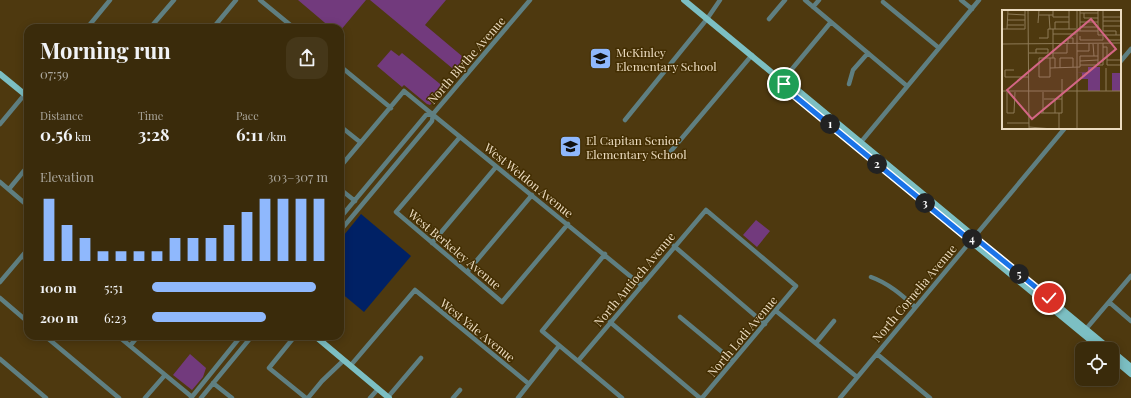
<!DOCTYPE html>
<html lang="en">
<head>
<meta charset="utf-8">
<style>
	:root { --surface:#3a2b0b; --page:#453719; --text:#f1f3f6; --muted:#aba79d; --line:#54472c; --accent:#8fb8fd }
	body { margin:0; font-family:"Playfair Display",serif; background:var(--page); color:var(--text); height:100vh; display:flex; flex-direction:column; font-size:15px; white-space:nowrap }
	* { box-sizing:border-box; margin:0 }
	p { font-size:13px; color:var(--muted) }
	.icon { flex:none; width:22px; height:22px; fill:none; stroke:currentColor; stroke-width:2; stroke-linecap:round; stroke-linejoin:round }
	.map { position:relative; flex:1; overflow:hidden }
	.sheet { position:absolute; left:24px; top:24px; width:320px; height:316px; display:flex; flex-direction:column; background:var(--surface); border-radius:12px; box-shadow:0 2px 10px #0003,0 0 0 1px var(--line) }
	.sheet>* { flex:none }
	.buttons { position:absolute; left:1075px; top:342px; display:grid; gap:8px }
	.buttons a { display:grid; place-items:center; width:44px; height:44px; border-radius:8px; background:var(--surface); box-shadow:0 2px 10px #0003,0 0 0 1px var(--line); font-size:20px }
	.pin { position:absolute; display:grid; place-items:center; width:34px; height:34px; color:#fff; margin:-17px; border:2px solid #fff; border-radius:50%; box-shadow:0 1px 4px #0007 }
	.km { position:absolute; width:20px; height:20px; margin:-10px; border-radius:50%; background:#222; color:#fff; font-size:11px; line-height:20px; text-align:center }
	.round { display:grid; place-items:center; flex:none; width:42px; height:42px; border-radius:12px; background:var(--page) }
	.overview { display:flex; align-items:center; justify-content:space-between; height:68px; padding:0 16px }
	h1 { font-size:22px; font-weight:700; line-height:30px }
	.figures { display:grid; grid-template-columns:repeat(3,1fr); gap:6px; height:68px; padding:4px 16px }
	.figures div { display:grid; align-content:center }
	.figures b { font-size:17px; font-weight:700 }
	.figures small { font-size:11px; font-weight:400 }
	.figures p { font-size:11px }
	.chart { height:112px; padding:8px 16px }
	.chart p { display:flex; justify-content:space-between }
	.chart svg { width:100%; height:72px; margin-top:4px; stroke:var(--accent); stroke-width:6 }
	ul { padding:0 16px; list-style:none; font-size:13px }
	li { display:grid; grid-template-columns:64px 48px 1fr; align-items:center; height:30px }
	li i { height:10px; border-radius:5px; background:var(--accent) }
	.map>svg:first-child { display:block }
	.green { fill:#723a7d }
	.water { fill:#002165 }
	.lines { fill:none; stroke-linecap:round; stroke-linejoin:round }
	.minor { stroke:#5f7f81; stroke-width:4.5 }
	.major { stroke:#7cbfc3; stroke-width:6 }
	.route-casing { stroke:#fff; stroke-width:8 }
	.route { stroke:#1a73e8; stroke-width:5 }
	.labels { text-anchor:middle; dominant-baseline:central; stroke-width:3; stroke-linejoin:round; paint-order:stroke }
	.poi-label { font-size:12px; fill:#ecdcc1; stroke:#432e02; text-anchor:start }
	.street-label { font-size:12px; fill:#ecdcc1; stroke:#432e02 }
	.inset-road { fill:none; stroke:#8d7a56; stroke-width:1 }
	.view { fill:#d36684; fill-opacity:0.15; stroke:#d36684; stroke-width:2 }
	.inset-edge { fill:none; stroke:#ecdcc1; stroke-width:2 }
</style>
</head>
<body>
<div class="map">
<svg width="1131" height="398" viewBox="0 0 1131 398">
	<rect width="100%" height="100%" fill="#4e390f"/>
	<path class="green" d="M298,0H366L340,31V28H331Z
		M370,0H446L425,25L469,62L458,73Z
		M391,50L399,56L402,53L445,88L430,105L427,104L404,85L402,87L377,66Z
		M756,220L770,231L757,247L743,235Z
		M190,354L206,368L203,377L192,390L173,375Z"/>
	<path class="water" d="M361,214L411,256L364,312L340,292V240Z"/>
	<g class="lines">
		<path class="minor" d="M260,0L294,28
			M805,0L907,86
			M961,0L972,9
			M883,2L939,48
			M813,7L819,0
			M769,19L785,0
			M87,28L110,0
			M150,28L174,0
			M213,28L236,0
			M1120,62L1131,49
			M340,66L391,108
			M782,81L831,22
			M849,84L853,70L868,53
			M625,120L707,19L720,0
			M0,124L25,94
			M340,126L360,142
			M460,137L396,212L502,302L568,224
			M861,142L979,0
			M671,151L752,55
			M340,167L404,91L641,285
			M0,182L28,206
			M9,189L28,166
			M340,189L355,201
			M340,218L426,115L433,114
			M340,231L432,121L433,114L530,0
			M432,243L496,167
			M674,246L765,324
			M605,254L542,331L622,398
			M22,256L28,261
			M467,272L532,195
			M871,277C888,283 902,295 915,307
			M0,282L28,249
			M0,298L28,322
			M1109,302L1131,321
			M776,311L857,377
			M680,317L733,361
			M610,322L700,398
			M1086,329L1131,276
			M45,336L119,398
			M118,336L192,397
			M295,336L269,368L306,398
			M816,343L834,321
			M130,346L138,336
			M877,354L930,398
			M0,359L46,398
			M578,361L706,210L796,286L702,398
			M351,365L415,290L529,384
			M213,383L232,398
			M388,397L421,358
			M145,398L165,375
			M191,398L241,336
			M201,398L252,336
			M308,398L322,381L344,360
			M370,398L378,389
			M453,398L460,390
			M518,398L559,346
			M840,398L1065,128"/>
		<path class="major" d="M684,0L782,81L785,88L1101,349
			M0,74L28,97
			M782,81L788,82L1110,349
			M315,336L389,398
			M1112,351L1131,367
			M1112,358L1131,374"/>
	</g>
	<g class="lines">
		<defs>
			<path id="route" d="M784,84L785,88L971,241L974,237L1049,298"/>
		</defs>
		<use href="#route" class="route-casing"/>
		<use href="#route" class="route"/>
	</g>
	<defs>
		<symbol id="school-square" viewBox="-11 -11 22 22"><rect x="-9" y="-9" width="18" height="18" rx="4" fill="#8fb8fd" stroke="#432e02"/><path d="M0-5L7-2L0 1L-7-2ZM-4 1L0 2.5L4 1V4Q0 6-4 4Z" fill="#111"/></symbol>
	</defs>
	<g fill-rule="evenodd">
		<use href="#school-square" x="588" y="46" width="25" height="25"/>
		<use href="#school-square" x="558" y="134" width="25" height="25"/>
	</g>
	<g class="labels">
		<g class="poi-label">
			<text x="616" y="52">McKinley<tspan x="616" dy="14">Elementary School</tspan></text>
			<text x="586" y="140">El Capitan Senior<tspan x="586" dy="14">Elementary School</tspan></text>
		</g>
		<g class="street-label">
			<text transform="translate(466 60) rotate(-49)">North Blythe Avenue</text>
			<text transform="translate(529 180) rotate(39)">West Weldon Avenue</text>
			<text transform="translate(455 249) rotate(40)">West Berkeley Avenue</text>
			<text transform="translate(634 279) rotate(-50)">North Antioch Avenue</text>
			<text transform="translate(914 293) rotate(-50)">North Cornelia Avenue</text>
			<text transform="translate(478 330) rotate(39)">West Yale Avenue</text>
			<text transform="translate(742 336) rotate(-50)">North Lodi Avenue</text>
		</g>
	</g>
	<g transform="translate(1002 10)">
		<rect width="119" height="119" fill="#4e390f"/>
		<path d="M86,57H98V81H86V69H80V63H75L86,62ZM110,63H119V81H110Z" fill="#723a7d"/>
		<path class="inset-road" d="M26,0L27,119M51,0V7H67M67,0V19M78,0V21M96,0V25H119M101,0V21H114V25M78,3H96M82,3V8H96M6,4L23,5M37,5H51M47,5L48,19M101,7H119V16H101M6,10H23M101,11H119M78,12H96M36,13L37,0M5,15H22M78,17H96M1,19H23V0M5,19L6,0M46,19H74M51,19V48M53,19V12H67M75,21H96M51,24H74M78,26V30H101V25M37,28H46V19M106,30H119V24M0,34L119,33M66,34V28H71V33M91,34L92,46M101,37H105V55H119M75,41H87V33M27,43H46V39H34V43M50,43H65V34M78,46H96M48,48V67H37V48H53V58M105,50H119M78,51L96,50M78,55H101V33M96,55V34M48,58L78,57V46M58,58V48H71V57M104,58V81M12,60H3V67H27M0,81H119M5,82V103H12L13,82M41,82V103M42,89H60M53,89V103M39,103H60V69M57,103V119M5,113H27M27,117L51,119M75,119V0"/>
		<path class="view" d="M89,9L114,39L30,109L5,80Z"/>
		<rect width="119" height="119" class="inset-edge"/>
	</g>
</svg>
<div class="buttons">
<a><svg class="icon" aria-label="locate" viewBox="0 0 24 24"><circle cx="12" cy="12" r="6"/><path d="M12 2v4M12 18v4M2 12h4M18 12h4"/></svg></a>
</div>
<div class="pin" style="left:784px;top:84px;background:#1e9e55"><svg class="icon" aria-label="arrive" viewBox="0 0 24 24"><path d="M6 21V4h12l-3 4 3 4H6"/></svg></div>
<div class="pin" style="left:1049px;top:298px;background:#d93025"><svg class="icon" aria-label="check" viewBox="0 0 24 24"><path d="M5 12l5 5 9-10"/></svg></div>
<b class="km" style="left:830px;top:124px">1</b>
<b class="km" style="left:877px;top:164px">2</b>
<b class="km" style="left:925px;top:203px">3</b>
<b class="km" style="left:972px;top:239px">4</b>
<b class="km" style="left:1019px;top:274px">5</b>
<section class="sheet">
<div class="overview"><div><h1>Morning run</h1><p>07:59</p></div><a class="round"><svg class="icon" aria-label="share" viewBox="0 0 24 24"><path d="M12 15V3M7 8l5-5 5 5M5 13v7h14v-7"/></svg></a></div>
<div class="figures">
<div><p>Distance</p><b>0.56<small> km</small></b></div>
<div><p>Time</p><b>3:28</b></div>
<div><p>Pace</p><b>6:11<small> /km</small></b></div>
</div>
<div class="chart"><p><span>Elevation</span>303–307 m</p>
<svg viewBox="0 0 160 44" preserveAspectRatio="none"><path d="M5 44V6M15 44V22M25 44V30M35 44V38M45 44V38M55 44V38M65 44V38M75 44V30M85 44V30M95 44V30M105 44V22M115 44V14M125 44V6M135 44V6M145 44V6M155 44V6"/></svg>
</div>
<ul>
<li><b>100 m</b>5:51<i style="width:93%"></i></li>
<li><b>200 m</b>6:23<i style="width:65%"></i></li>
</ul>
</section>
</div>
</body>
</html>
